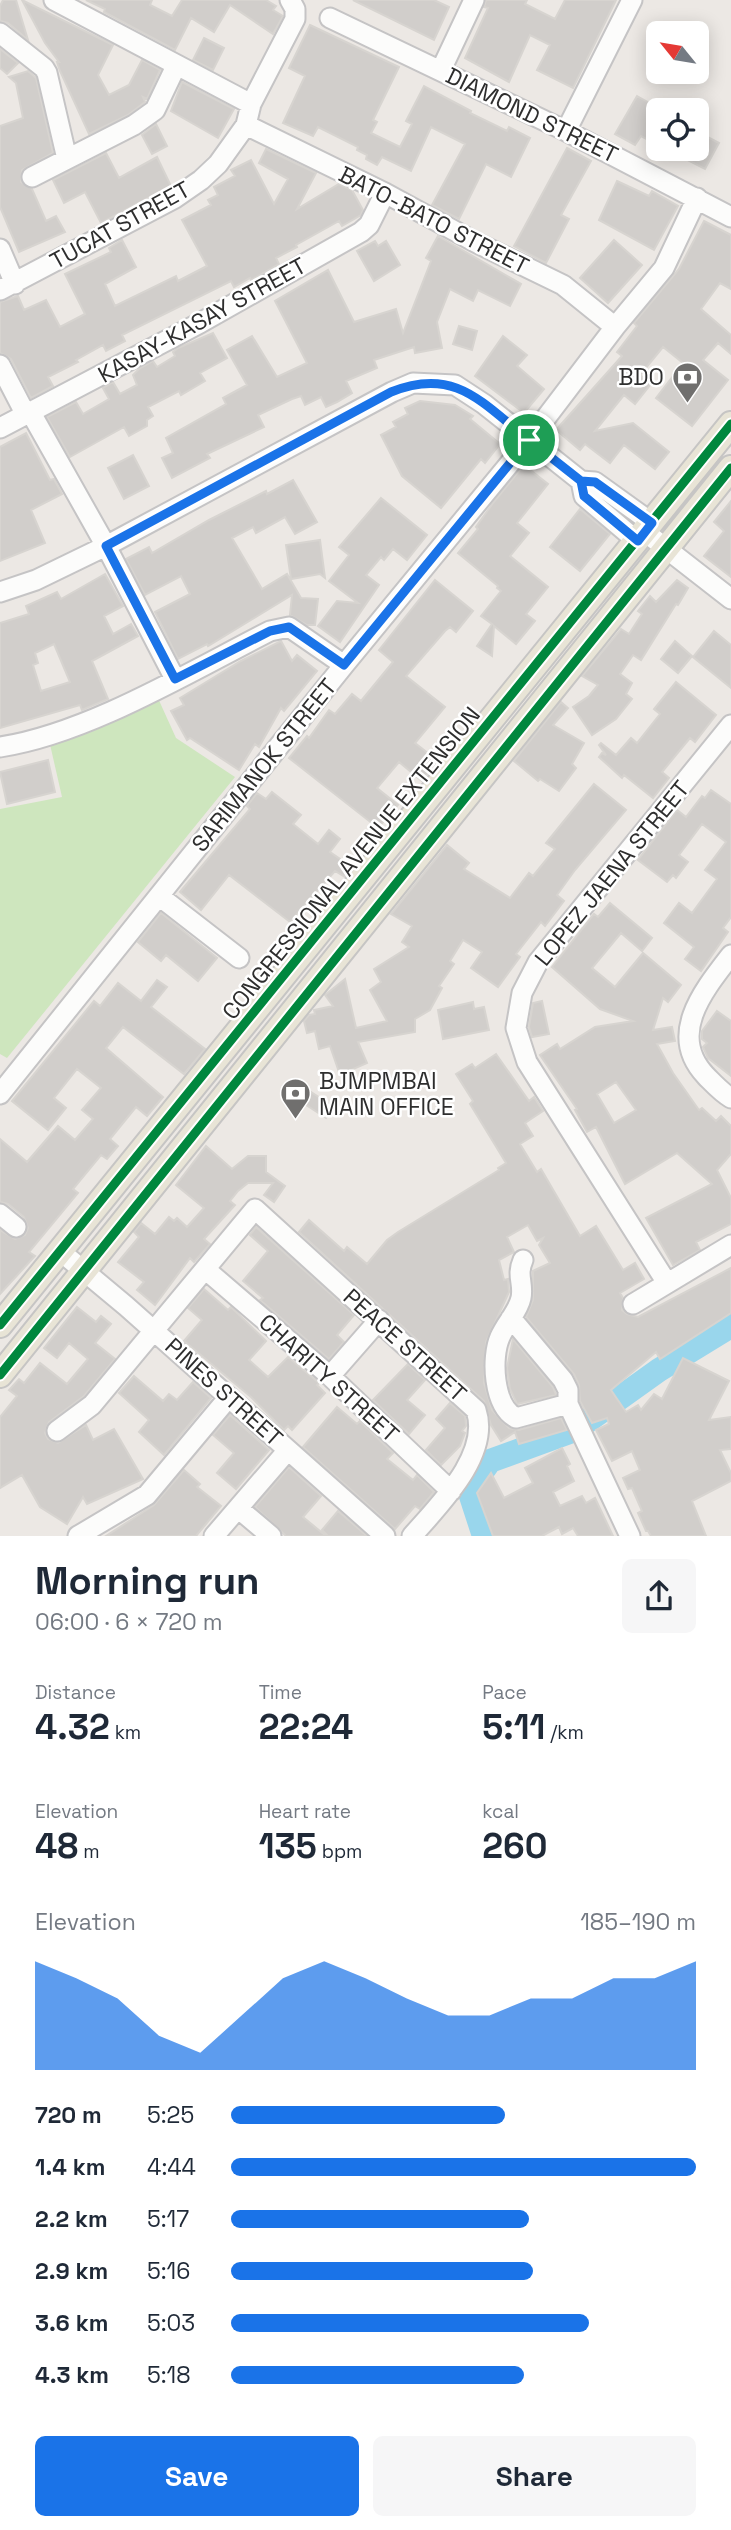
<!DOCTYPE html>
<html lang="en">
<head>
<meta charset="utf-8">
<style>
	:root { --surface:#fff; --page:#f6f6f7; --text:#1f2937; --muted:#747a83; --accent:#1a73e8 }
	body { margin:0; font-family:"Space Grotesk",sans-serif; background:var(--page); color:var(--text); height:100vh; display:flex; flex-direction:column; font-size:26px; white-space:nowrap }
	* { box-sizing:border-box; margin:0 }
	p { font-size:23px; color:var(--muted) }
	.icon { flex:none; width:38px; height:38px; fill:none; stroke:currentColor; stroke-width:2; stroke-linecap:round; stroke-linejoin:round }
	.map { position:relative; height:1536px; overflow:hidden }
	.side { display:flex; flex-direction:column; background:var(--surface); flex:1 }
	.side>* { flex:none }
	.needle { width:46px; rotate:300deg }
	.fabs { position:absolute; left:646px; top:21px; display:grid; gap:14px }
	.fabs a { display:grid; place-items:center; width:63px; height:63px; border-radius:10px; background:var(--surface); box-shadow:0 4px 18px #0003; font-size:35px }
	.pin { position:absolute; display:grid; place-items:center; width:60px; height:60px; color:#fff; margin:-30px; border:4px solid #fff; border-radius:50%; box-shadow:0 2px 7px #0007 }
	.round { display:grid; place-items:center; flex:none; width:74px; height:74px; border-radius:10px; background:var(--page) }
	.summary { display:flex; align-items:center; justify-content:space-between; height:119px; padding:0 35px }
	h1 { font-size:38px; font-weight:600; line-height:52px }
	.metrics { display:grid; grid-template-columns:repeat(3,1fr); gap:10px; height:119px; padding:7px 35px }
	.metrics div { display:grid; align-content:center }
	.metrics b { font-size:35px; font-weight:600 }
	.metrics small { font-size:19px; font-weight:400 }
	.metrics p { font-size:19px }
	.chart { height:196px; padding:14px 35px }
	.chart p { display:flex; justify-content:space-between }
	.chart svg { width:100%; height:126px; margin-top:7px; fill:var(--accent); opacity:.7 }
	.button { display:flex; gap:14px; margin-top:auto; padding:14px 35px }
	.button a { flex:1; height:80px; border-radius:10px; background:var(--accent); color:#fff; font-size:28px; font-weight:600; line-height:80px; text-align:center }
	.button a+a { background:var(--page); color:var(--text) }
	ul { padding:0 35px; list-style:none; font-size:23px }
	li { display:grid; grid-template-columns:112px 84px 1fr; align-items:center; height:52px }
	li i { height:18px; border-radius:9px; background:var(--accent) }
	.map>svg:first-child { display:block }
	.green { fill:#cee6be }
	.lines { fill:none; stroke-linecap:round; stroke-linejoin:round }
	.river { stroke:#99d6ec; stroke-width:24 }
	.building { fill:#d1cecb; stroke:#d7d4d0; stroke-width:2; fill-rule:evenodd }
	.minor-casing { stroke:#c5c4c5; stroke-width:23 }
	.major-casing { stroke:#c6c5c4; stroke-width:28 }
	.minor { stroke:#fcfcfb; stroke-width:19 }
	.major { stroke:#e8e4d6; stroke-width:24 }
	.cycleway-casing { stroke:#fff; stroke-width:13 }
	.cycleway { stroke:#00873e; stroke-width:9 }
	.route-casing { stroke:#fff; stroke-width:14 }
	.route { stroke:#1a73e8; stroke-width:9 }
	.labels { text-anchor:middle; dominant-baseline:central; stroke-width:5; stroke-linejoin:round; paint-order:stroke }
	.street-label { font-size:23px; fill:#2e2e2e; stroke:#fff }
	.poi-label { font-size:23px; fill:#2e2e2e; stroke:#fff; text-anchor:end }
</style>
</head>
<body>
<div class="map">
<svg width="731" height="1536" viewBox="0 0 731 1536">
	<rect width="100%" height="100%" fill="#ece8e4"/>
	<path class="green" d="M157,696L176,738L235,777L7,1058L0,1054V809L62,797L49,740Z"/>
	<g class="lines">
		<path class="river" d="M484,1536L471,1496L477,1479L490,1461L575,1430L659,1370L731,1326"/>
	</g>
	<path class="building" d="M3,0H16L28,40L8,23L0,21V6Z
		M22,0L113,45L98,75L109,95L129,85L142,60L160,70L147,99L143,97L145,102L128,115L89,134L60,71L57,62H59L45,43Z
		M86,0H152L150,5L172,16L182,0H266L276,6L273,10L283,16L273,34L230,5L214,32L191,18L175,50L104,12L105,9Z
		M353,0H434L449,7L434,40Z
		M486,0H527L525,4L555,19L565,0H616L573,88L537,70L550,45L530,35L509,82L465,58L488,8L484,7Z
		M310,25L399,67L373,120L377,122L371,133L400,147L412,124L406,121L424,86L471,111L470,113L507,131L509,127L530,138L511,177L486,164L459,219L432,205L465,144L431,127L411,171L382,157L377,165L366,159L367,155L357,150L358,147L318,127L313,136L283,123L305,76L289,68Z
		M204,38L224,48L213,70L193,60Z
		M0,49L18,63L7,74L0,68Z
		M28,71L36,78L53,153L22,170L21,182L32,189L46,221L56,216L65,232L19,252L0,207V126L23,118L16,83L9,77Z
		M182,82L234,109L218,138L171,111Z
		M637,96L662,110H657L658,145L641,136L635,145L615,134Z
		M156,124L167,146L152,154L142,135Z
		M700,133L719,143L705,169L666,149H696Z
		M567,148L591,161L561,215L569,219L546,263L514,246Z
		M266,149L316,173L297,209L339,184L352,190L363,210L361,215L342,226L339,221L296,245L297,247L276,258L279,264L251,280L250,278L234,287L231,281L122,335L125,341L106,351L103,345L76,360L78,362L48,377L53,386L31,398L11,359L0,353V302L18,296L24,310L46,300L60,327L85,314L65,274L111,252L109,248L122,240L136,267L105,284L115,306L176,276L178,281L207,266L182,220L211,205L208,200L218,195L214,187L235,176L231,170L251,160L274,204L288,179L259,163Z
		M106,153L119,178L157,157L171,186L101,223L85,192L64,203L53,180Z
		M617,181L649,196L652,191L678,206L654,250L599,220Z
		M704,221L731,235V289L720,283L701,309L731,335V354L718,343L703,360L728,380L692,426L656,398L683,363L663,347L640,375L651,384L635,404L624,395L595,431L633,423L669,452L655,469L624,445L610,463L585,444L580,450L556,430L622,356L617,352L637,326L634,323L679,269Z
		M438,236L521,284L510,306L478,290L473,301L450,289L437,322L442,348L415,353L414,347L374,360L377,368L346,381L352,393L337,402L326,407L321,397L305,405L301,396L292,399L258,415L264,427L207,454L210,458L172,478L162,458L173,453L166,438L226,404L223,398L247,385L227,350L252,336L277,377L307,363L275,301L328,270L354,322L396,309L403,333L431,261L426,258Z
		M614,240L642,265L608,303L580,278Z
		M375,241L378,246L386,241L400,265L374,281L357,251Z
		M459,326L477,331L472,350L453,344Z
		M213,333L227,358L200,373L205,381L181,395L179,391L148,407L153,416L147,420V426L129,436L124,427L70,457L47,417L76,402L83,414L109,399L103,388L113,382L120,394L137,385L133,375L139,369L153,361L157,367L175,356L173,352L178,348Z
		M503,336L527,355L517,366L544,389L524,413L475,376Z
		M420,401L455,405L473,416L470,419L500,444L485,463L481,459L441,508L402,476L381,435L396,427L393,422L408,414L405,408Z
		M26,433L50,480L54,479L62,494L31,510L45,543L0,561V447Z
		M133,455L149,486L124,499L108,468Z
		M524,465L548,484L517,523L529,533L510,556L548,587L526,614L535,621L516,644L494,626L492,656L477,646L492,624L481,616L501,591L497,588L498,586L458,553L478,529L476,527L493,503Z
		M293,480L317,522L295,534L285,517L256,533L253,527L232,538L262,589L287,574L301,598L318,599L315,625H307L290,615L292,595L208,646L207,644L178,659L155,612L190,594L181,576L145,595L126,559L149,547L152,553L209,520L266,491L267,494Z
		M381,498L427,535L407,560L393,549L384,560L381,557L366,575L379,585L340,642L318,626L337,601L358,603L329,581L349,555L339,547Z
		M731,501V577L704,556L724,531L714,522Z
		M580,509L610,534L580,571L550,547Z
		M320,540L325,578L320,574L291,579L286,545Z
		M105,574L123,606L104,616L113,634L131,624L138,636L92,661L108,699L82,710L80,705L0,728V623L29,614L26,606L57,592L61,599ZM54,644L70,682L41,691L33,665L38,663L35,653Z
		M435,580L473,611L456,632L450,627L445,631L406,676L445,707L415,743L438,761L422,781L399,762L377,788L398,805L378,828L289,758L307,736L309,738L329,710L335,714L352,694L361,701L393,662L379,650Z
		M677,580L688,588L678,605L676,604L641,660L633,655L620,674L632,683L626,694L632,699L616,719L592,735L573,707L589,696L598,685L582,676L621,629L629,634L642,614L638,611L650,596L656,602Z
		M714,631L731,645V688L693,657Z
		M281,641L292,661L297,655L317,671L284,711L281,708L259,747L255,744L239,770L190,738L187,740L171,711L184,705L180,698L241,661Z
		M675,641L692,656L678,673L661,659Z
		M676,682L716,715L695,742L690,738L662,772L669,778L653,798L624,775L622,778L599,757L602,753L606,755L599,745L601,743L616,755L631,738L637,743L660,714L654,709Z
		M561,702L568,708L553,725L584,743L572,764L576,768L559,791L540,779L538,781L514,761Z
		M48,760L55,792L7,804L0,772Z
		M594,784L626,810L575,870L557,895L564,901L545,926L541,922L516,954L520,957L498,987L471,968L482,952L463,940L450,961L454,964L439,986L442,988L430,1010L415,1019V1032L358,1042L367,1063L340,1075L330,1046L319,1049L315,1031L307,1033L304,1021L309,1015L315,1014L314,1010L333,1006L325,995L345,979L356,1028L387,1021L370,990L381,982L374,969L409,947L402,942L412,926L391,914L447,845L469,863L464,869L510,898L529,873L533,876L555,849L546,843Z
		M711,790L731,804V917L723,928L728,932L701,971L685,959L694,947L664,923L679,903L692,913L717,879L705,870L726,842L702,824L679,855L688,862L676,878L673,875L667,882L638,860L677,810L686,817L702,796L705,798Z
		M272,792L301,815L293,824L318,844L329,830L340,839L330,852L352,867L345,877L335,871L290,922L229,875L201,910L180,892L250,809L247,806L257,793L266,799Z
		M610,903L652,938L642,951L621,933L592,968L615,987L643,953L681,985L668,1002L663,998L653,1030L672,1027L675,1041L657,1044L673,1073L699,1110L702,1108L716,1121L721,1116L731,1126V1154L717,1170L731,1198V1224L696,1242L700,1250L673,1265L646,1218L712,1184L677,1153L625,1184L596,1127L587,1132L575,1110L577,1109L540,1055L557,1044L560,1049L595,1027L633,1021L600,1009L552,967L594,914L598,917ZM616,1082L636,1110L614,1123L597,1094Z
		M161,913L217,958L198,981L166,955L161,961L138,942Z
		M157,980L167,987L151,1007L205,1049L184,1074L123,1027L106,1048L163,1097L147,1116L136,1107L110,1139L118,1146L107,1159L101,1155L73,1189L78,1193L29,1252L35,1256L0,1294V1230L15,1239L25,1235L28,1228L24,1217L8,1204L0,1202V1139L27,1162L58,1126L75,1140L93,1119L82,1110L101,1088L77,1069L54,1098L66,1108L48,1130L12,1101L94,1001L100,1006L118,983L141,1001Z
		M542,1001L549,1034L532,1037L529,1027L533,1003Z
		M473,1002L474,1009L484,1007L489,1030L443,1039L438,1010Z
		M717,1011L731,1021V1076L708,1058L703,1047L707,1043L702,1039V1031Z
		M496,1054L529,1101L534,1097L543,1111L525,1123L533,1136L520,1144L537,1172L541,1169L580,1236L596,1226L623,1270L635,1263L644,1279L620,1293L623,1298L622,1310L627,1314L638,1317L731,1268V1313L660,1359L656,1352L611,1390L626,1412L638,1405L641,1410L654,1394L662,1399L683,1358L729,1381L709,1420L731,1417V1449L720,1450L731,1473V1481L692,1501L706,1536H651L648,1531H646L638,1513L642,1511L632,1488L628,1489L623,1478L640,1470L632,1451L612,1461L596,1430L609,1424L607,1418L592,1423L580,1401L579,1385L574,1374L526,1317L533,1300V1271L550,1263L539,1245L543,1238L537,1241L528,1225L507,1237L514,1252L499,1260L504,1280L508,1279L509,1292L486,1342L484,1383L492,1410L509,1428L519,1430L561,1418L567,1430L519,1444L515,1432L501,1441L491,1425L484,1401L299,1232L309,1220L344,1251L347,1247L367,1264L387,1240L398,1232L499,1170L498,1168L506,1163L470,1104L473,1101L456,1074L472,1064L475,1068Z
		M308,1090L334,1107L326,1118L300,1101Z
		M206,1146L232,1169L248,1156H266V1172L285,1186L274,1202L264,1195L273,1183H248L238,1191L230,1201L235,1205L204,1239L210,1244L194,1262L190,1258L155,1305L137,1290L144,1282L118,1262L139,1237L134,1232L141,1223L155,1234L169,1217L174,1221L177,1218L187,1227L204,1208L176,1185Z
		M256,1227L354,1315L337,1335L344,1342L329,1359L260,1300L263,1298L243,1281L268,1251L250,1235Z
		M204,1289L228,1310L231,1307L266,1341L249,1360L268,1377L288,1357L319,1383L317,1385L325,1393L292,1430L288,1426L284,1430L251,1397L184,1341L202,1320L188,1308Z
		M77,1307L96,1322L101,1316L111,1324L95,1343L115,1359L84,1396L49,1422L45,1433L48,1439L58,1443L86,1425L93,1440L114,1429L143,1479L87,1504L83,1497L67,1524L40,1507L22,1475L0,1488V1417L17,1396L9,1390L19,1379L24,1383L40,1363L67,1384L88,1359L69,1343L57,1358L44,1348Z
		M513,1339L553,1387L556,1395L517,1404L510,1389L507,1368Z
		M408,1364L425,1380L407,1400L425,1415L409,1434L373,1400Z
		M134,1376L163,1401L169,1394L177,1400L193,1382L211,1398L164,1455L139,1432L149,1420L119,1393Z
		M450,1403L465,1416L466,1426L462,1431L465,1433L460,1446L441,1465L426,1450L445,1428L436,1419Z
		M337,1407L357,1424L360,1421L393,1453L387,1459L413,1480L417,1475L434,1492L420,1509L415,1506L395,1529L303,1447Z
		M230,1415L269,1450L236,1489L217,1473L234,1453L213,1435Z
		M562,1448L570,1464L567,1466L574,1481L553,1492L560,1506L582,1496L586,1503L595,1498L613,1536H578L573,1528L562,1534L559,1527L542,1536H493L477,1493L491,1473L504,1498L533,1483L525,1468Z
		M289,1467L321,1496L303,1517L326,1536H286L255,1507Z
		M184,1470L200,1484L197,1487L221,1506L196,1536H106L154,1505Z
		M338,1511L367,1536H328L322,1530Z"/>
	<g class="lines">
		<defs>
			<path id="minor" d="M54,0L251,104
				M330,18L566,131L731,217
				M0,33L44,68L47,73L67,159
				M441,70L474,0
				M246,125L385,193L475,242L563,285L615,327
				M566,131L632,0
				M32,177L134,125L155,110L176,66
				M0,249L15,284
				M0,290L175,198L201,180L218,164L246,125L251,104L295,19V9L290,0
				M0,365L26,415
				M31,413L106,546L175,679
				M0,428L200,323L361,232L369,225L385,193
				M581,481L584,496L637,541
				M645,532L731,599
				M0,592L36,580L106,546L392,392L413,383L455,385L484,404L581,481L595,482L652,523
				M0,747C87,734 191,671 270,631L289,627L344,665
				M159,896L239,958
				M731,955C703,991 667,1035 706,1076C714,1084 721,1092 731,1098
				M0,1094L344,665L529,440L615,327L664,268L697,198
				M0,1214L16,1227
				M60,1251L126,1306L385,1536
				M205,1269L330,1376L451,1491
				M667,1283L527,1062L516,1028L522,993L538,962L731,725
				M633,1304L731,1245
				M511,1318L563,1380L568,1390V1404L516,1418C493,1406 491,1357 500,1337C506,1323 518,1312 521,1298C524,1283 516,1276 523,1260
				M330,1376L379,1320
				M568,1404L630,1536
				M57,1431L92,1405L255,1209L476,1410C491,1455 439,1505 412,1536
				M239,1509L271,1536
				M78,1536L147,1495L229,1397
				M214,1536L288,1450"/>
			<path id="major" d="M0,1325L731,424
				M0,1375L731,468"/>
		</defs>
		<use href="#minor" class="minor-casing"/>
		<use href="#major" class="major-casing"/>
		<use href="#minor" class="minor"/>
		<use href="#major" class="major"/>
		<defs>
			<path id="cycleway" d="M0,1325L731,424
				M0,1375L731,468"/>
		</defs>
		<use href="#cycleway" class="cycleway-casing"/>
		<use href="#cycleway" class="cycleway"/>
	</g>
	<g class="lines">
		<defs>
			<path id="route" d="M529,440C482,403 455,366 391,392L106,546L175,679L270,631L289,627L344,665L529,440L581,481L584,496L638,541L652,523L595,482L581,481L529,440"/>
		</defs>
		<use href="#route" class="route-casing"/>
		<use href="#route" class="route"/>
	</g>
	<defs>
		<symbol id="bank-pin" viewBox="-11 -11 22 30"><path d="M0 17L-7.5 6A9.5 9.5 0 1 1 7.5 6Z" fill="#706f6e" stroke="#fff"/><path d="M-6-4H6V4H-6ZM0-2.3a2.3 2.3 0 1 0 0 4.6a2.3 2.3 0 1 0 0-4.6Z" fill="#fff"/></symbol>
	</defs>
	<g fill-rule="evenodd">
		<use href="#bank-pin" x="670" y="360" width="35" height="47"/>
		<use href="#bank-pin" x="278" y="1076" width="35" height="47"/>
	</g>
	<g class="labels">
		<g class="street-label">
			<text transform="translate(532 115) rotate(26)">DIAMOND STREET</text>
			<text transform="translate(434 220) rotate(27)">BATO-BATO STREET</text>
			<text transform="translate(120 225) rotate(-29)">TUCAT STREET</text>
			<text transform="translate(202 320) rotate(-29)">KASAY-KASAY STREET</text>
			<text transform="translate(264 765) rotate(-51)">SARIMANOK STREET</text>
			<text transform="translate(351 863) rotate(-51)">CONGRESSIONAL AVENUE EXTENSION</text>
			<text transform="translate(612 873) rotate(-51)">LOPEZ JAENA STREET</text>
			<text transform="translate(405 1345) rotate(42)">PEACE STREET</text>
			<text transform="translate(329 1378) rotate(42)">CHARITY STREET</text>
			<text transform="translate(224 1392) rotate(42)">PINES STREET</text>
		</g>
		<g class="poi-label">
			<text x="664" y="377">BDO</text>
			<text x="319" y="1081" text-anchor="start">BJMPMBAI<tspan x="319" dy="26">MAIN OFFICE</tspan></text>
		</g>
	</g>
</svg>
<div class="fabs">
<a><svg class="needle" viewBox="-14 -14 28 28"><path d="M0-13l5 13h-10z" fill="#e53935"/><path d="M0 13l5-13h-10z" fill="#747a83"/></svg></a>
<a><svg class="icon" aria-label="locate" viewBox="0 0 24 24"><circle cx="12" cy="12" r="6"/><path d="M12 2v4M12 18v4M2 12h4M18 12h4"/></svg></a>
</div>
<div class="pin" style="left:529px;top:440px;background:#1e9e55"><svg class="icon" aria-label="arrive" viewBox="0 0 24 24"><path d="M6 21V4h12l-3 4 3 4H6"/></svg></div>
</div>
<section class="side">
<div class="summary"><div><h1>Morning run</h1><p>06:00 · 6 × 720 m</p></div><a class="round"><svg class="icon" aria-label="share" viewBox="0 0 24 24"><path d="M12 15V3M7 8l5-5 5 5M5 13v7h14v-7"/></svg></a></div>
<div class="metrics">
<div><p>Distance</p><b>4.32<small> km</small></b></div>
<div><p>Time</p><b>22:24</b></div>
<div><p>Pace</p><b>5:11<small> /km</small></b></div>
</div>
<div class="metrics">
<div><p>Elevation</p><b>48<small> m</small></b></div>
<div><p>Heart rate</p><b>135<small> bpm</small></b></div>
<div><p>kcal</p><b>260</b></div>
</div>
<div class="chart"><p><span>Elevation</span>185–190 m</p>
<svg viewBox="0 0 160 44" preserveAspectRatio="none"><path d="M0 44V6L10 12L20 19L30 32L40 38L50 25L60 12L70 6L80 12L90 19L100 25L110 25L120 19L130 19L140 12L150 12L160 6V44z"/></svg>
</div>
<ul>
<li><b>720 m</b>5:25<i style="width:59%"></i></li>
<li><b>1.4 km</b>4:44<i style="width:100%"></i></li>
<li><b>2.2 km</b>5:17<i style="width:64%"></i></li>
<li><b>2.9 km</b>5:16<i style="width:65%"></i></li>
<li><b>3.6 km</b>5:03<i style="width:77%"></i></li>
<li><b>4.3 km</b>5:18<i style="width:63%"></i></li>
</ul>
<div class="button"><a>Save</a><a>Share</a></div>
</section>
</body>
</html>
